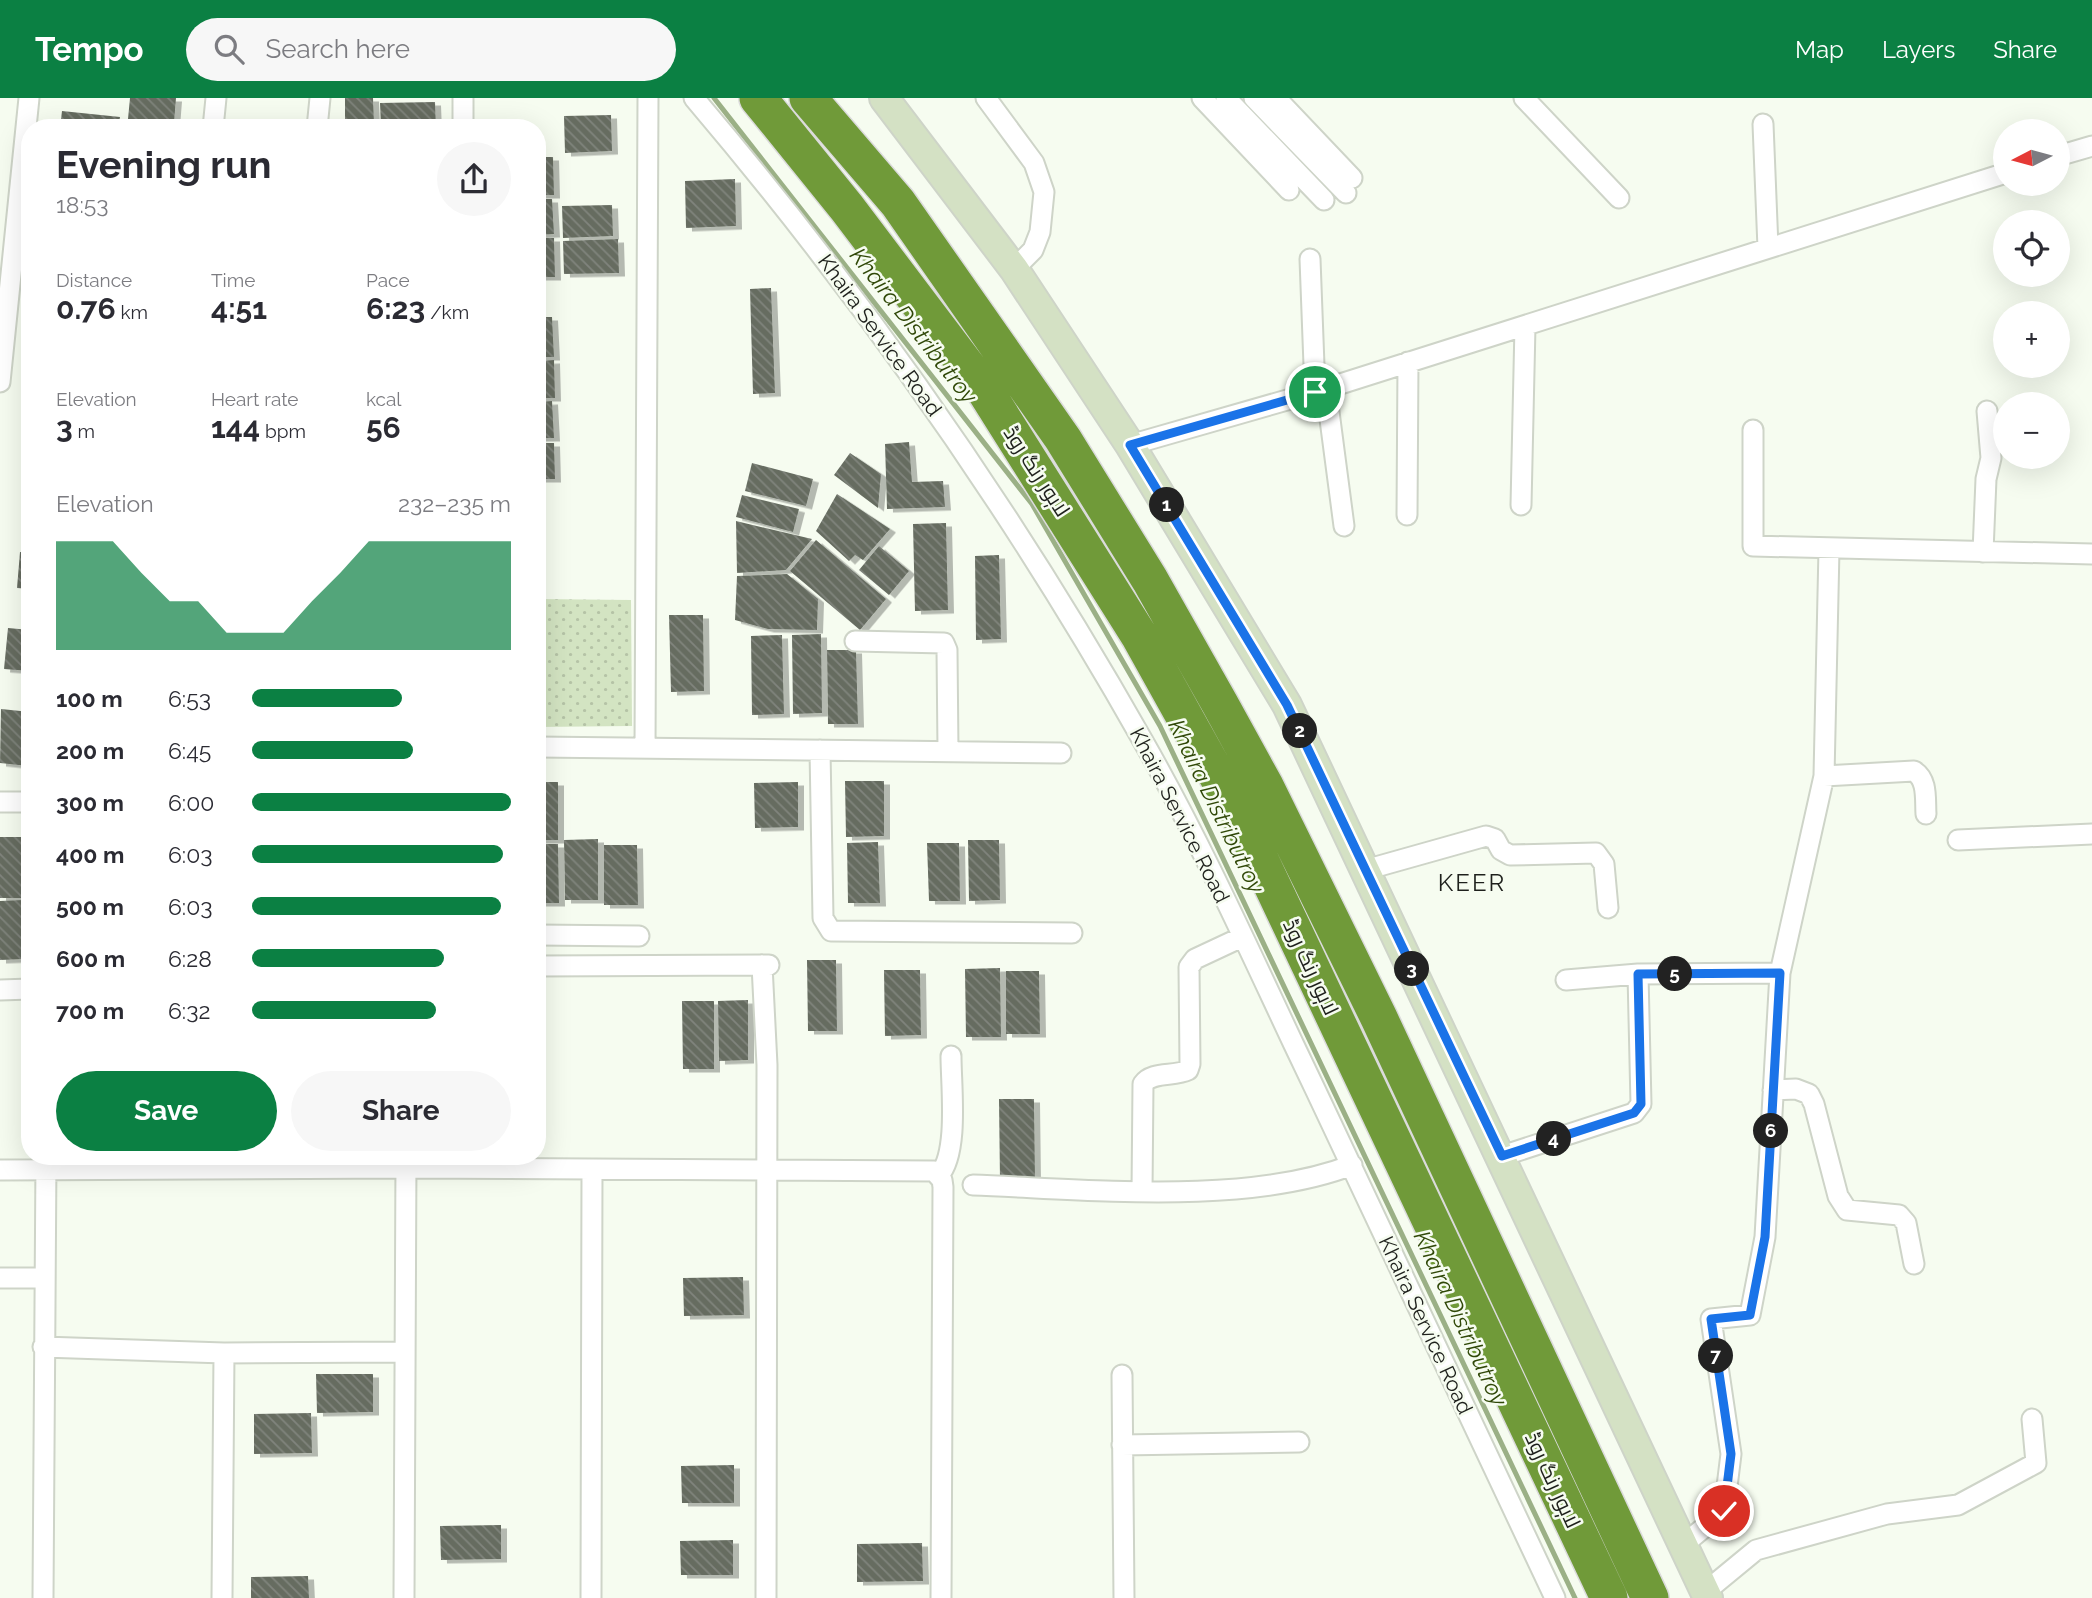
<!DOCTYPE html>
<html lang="en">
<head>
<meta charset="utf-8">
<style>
	:root { --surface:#fff; --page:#f7f7f7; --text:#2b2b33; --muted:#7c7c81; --accent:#0b8043 }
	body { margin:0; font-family:Raleway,Cairo,sans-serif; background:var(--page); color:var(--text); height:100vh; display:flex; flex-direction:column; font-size:26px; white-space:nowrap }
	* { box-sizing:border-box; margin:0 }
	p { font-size:23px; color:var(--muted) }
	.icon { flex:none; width:38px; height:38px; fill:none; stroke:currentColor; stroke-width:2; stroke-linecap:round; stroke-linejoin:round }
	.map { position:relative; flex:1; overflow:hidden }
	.details { position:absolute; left:21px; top:21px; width:525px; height:1046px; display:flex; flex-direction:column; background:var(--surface); border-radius:28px; box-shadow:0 7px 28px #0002 }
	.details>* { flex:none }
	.needle { width:46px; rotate:264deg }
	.controls { position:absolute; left:1993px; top:21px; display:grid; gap:14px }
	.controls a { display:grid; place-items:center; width:77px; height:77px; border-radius:50%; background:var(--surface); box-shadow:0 7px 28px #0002; font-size:35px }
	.pin { position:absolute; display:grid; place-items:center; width:60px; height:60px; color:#fff; margin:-30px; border:4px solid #fff; border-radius:50%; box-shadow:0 2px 7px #0007 }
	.km { position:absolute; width:35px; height:35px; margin:-18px; border-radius:50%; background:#222; color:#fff; font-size:19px; line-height:35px; text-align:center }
	.round { display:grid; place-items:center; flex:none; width:74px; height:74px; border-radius:37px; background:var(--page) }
	.overview { display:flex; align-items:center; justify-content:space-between; height:119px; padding:0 35px }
	h1 { font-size:38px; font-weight:700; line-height:52px }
	.figures { display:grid; grid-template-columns:repeat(3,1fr); gap:10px; height:119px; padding:7px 35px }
	.figures div { display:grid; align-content:center }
	.figures b { font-size:30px; font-weight:700 }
	.figures small { font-size:19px; font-weight:400 }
	.figures p { font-size:19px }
	.chart { height:196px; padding:14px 35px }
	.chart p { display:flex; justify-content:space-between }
	.chart svg { width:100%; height:126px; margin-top:7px; fill:var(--accent); opacity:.7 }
	.action { display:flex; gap:14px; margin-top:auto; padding:14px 35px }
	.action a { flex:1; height:80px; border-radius:42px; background:var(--accent); color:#fff; font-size:28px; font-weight:700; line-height:80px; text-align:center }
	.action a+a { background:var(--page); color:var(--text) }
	ul { padding:0 35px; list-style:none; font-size:23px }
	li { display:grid; grid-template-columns:112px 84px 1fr; align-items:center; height:52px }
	li i { height:18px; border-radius:9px; background:var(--accent) }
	header { display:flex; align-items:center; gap:42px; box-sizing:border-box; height:98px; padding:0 35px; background:var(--accent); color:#fff }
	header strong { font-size:33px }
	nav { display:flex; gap:38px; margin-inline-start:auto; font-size:24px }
	.search { width:490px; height:63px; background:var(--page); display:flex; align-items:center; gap:18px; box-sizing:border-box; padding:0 24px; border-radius:38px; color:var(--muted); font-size:26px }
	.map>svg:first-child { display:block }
	.grass { fill:url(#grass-dots) }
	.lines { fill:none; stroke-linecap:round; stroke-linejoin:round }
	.stream { stroke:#9bb086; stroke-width:5 }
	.building { fill:url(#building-back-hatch); filter:url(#shadow) }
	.street-casing { stroke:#ced4c8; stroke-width:23 }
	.secondary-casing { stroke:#ced4c8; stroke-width:32 }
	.highway-casing { stroke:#dbdbdb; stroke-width:40 }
	.street { stroke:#fff; stroke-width:19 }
	.secondary { stroke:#d4e1c4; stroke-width:28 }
	.highway { stroke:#709a39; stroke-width:37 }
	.route-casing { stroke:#fff; stroke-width:14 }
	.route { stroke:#1a73e8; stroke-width:9 }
	.labels { text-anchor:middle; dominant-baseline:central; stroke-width:5; stroke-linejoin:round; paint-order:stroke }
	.street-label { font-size:21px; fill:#1e201c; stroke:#f6fcf0 }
	.water-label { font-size:23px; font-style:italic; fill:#304808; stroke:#f6fcf0 }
	.quarter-label { font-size:24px; letter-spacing:2px; fill:#1e201c; stroke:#f6fcf0 }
</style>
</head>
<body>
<header>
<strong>Tempo</strong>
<div class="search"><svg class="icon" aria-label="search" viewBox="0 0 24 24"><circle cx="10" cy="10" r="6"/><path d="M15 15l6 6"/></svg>Search here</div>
<nav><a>Map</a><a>Layers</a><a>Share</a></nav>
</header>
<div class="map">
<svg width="2092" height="1500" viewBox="0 0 2092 1500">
	<defs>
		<pattern id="grass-dots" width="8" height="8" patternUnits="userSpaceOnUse" patternTransform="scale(1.75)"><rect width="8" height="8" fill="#d3e4c2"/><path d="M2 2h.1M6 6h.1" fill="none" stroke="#b5c3a6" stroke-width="1.8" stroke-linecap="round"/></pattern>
		<pattern id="building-back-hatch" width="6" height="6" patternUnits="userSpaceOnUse" patternTransform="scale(1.75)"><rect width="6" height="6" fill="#666c61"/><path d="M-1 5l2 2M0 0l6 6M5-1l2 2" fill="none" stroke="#80847c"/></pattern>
		<filter id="shadow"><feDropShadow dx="6" dy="3.5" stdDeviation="0" flood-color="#0004"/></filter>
	</defs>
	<rect width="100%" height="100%" fill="#f6fcf0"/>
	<path class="grass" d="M537,501L631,502L632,628L537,629Z"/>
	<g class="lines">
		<path class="stream" d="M714,0L1032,406L1160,628L1575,1500"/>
	</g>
	<path class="building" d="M130,0H176L174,25L128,21Z
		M345,0H373L374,25L345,26Z
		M435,4L436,30H381L380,5Z
		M62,13L120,19L118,30H60Z
		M611,17L612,53L565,55L564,18Z
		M537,59H553L554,97H537Z
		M735,81L736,128L686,130L685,83Z
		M537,101H552L554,136L537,137Z
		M612,107L613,138L563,140L562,108Z
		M537,140H554L555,179H537Z
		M618,141L619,175L564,176L563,143Z
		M771,190L775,295L753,296L750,191Z
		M537,219H552L554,259H537Z
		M554,262L555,300H537V263Z
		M552,303L554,340H537V304Z
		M909,344L912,384L943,383L945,409L887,411L885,346Z
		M537,345H554L555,381H537Z
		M850,355L881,376L878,410L834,377Z
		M752,365L813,381L806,408L745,393Z
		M837,396L890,431L863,462L855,457L849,463L816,433Z
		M742,397L799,411L793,434L736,419Z
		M24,417L30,418V452L21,451Z
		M736,423L812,441L786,472L737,475Z
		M946,425L948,512L915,513L913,426Z
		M816,442L886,501L860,532L790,473Z
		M879,448L909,473L889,497L859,472Z
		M20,454L30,455V491L17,490Z
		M999,457L1001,541L976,542L975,458Z
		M787,476L818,501L817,532L768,531L735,522L737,478Z
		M669,517H703L704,593L671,594Z
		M8,530L30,532V573L4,571Z
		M821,536L822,615L793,616L792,537Z
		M782,537L784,616L752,617L751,538Z
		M827,552H856L858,626H828Z
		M1,611L30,614L28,668L0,665Z
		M845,683H884V738L846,739Z
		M537,684H558V742H537Z
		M798,684V729L755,730L754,685Z
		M0,739H26V800H0Z
		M598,741V802H565L564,742Z
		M968,742H999L1000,802L969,803Z
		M878,744L880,805H848L847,745Z
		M927,745H959L960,803H929Z
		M537,746H558L559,805H537Z
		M604,747H637L638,807H604Z
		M23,802L24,861L0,862V803Z
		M807,862H836L837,933H808Z
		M1000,870L1001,939H966L965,871Z
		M884,872H920L921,937L885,938Z
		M1006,873H1039L1040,936H1006Z
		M748,902V962L719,963L718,903Z
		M682,903H714V971H683Z
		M999,1001H1034L1035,1082L1000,1083Z
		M743,1179L744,1217L684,1218L683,1180Z
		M316,1276H373V1314L317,1315Z
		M311,1315L312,1355L254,1356V1316Z
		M734,1367V1405H682L681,1368Z
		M501,1427V1461L441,1462L440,1428Z
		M733,1442V1477H681L680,1443Z
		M922,1445L923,1483L857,1484V1446Z
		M308,1478L309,1500H251V1479Z"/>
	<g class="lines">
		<defs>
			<path id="street" d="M463,0V30
				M694,0C863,199 1014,415 1143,643C1199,741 1246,845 1294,947C1382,1131 1468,1316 1555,1500
				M986,0L1034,65L1044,94L1040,134L1033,152L1014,171
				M1202,0L1289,92
				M1226,0L1324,102
				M1254,0L1346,95
				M1276,0L1352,80
				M1524,0L1619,100
				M1763,26L1768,150
				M213,30L216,0
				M317,30L320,0
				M2058,58L2092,48
				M1310,161L1315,294
				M0,284L29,0
				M1326,291L1344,428
				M1753,332V448L2092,456
				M1130,347L1315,294L2006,75
				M1521,407L1525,228
				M1407,417L1408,264
				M1983,454L1986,381L1991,360L1987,313
				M855,543L944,545L947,552L948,653
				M537,649L1061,655
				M645,650L648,0
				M820,652L823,820L831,833L1072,835
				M1824,678L1914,673C1928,682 1925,701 1926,716
				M0,704H30
				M1958,742L2092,736
				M1365,772L1486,738L1495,741L1501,752L1510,757L1596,755L1604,766L1608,810
				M537,837L639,838
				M762,867L767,967L766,1500
				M537,868L769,867
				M1566,882L1638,876L1780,875
				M0,892L30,891
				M1773,992L1796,991L1809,996L1814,1006L1838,1098L1847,1112L1899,1117L1906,1125L1914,1166
				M1502,1058L1634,1015L1641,1006L1638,876
				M0,1072L406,1070L934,1073L942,1082L943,1089L941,1500
				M939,1077C959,1055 951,988 951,958
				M973,1087C1086,1091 1246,1108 1352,1067
				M1142,1094L1143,986C1152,973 1174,979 1188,972L1190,966L1189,869L1195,861L1242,839
				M0,1180H43
				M43,1249L224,1255L404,1254
				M1122,1277L1124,1500
				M1122,1347L1299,1344
				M1683,1447L1724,1413L1731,1356L1711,1221L1750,1217L1765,1139L1780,875L1824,678L1829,451
				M1705,1494L1756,1452L1887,1416L1958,1407L2036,1365L2032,1321
				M43,1500L46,1060
				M222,1500L224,1255
				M404,1500L406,1059
				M591,1500L592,1071"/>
			<path id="secondary" d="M884,0L1014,171L1130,347L1287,607L1708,1500"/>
			<path id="highway" d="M758,0L847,110L984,291L1140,539L1238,715L1609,1500
				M808,0L898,105L1063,341L1150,482L1220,606L1265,688L1379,920L1650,1500"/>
		</defs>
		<use href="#street" class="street-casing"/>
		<use href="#secondary" class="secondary-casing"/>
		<use href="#highway" class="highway-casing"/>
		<use href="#street" class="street"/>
		<use href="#secondary" class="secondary"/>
		<use href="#highway" class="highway"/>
	</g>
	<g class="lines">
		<defs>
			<path id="route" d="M1315,294L1130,347L1287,607L1502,1058L1634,1015L1641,1006L1638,876L1780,875L1765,1139L1750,1217L1711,1221L1731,1356L1724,1413"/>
		</defs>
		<use href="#route" class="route-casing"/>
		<use href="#route" class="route"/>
	</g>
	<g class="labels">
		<g class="street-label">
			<text transform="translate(880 237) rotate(54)">Khaira Service Road</text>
			<text transform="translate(1037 373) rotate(57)">لاہور رنگ روڈ</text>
			<text transform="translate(1180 717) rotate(63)">Khaira Service Road</text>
			<text transform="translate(1311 869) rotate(65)">لاہور رنگ روڈ</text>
			<text transform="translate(1426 1227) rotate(65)">Khaira Service Road</text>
			<text transform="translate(1553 1382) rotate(65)">لاہور رنگ روڈ</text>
		</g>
		<g class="water-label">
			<text transform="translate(914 227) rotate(52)">Khaira Distributroy</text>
			<text transform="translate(1217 708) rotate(64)">Khaira Distributroy</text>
			<text transform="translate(1461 1220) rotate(65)">Khaira Distributroy</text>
		</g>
		<g class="quarter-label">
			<text x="1472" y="784">KEER</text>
		</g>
	</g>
</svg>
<div class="controls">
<a><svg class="needle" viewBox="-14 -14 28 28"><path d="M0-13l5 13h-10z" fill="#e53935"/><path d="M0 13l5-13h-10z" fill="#7c7c81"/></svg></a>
<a><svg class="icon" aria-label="locate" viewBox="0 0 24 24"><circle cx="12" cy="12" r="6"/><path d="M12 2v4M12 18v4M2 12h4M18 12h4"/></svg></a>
<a>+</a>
<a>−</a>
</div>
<div class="pin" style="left:1315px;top:294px;background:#1e9e55"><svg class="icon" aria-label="arrive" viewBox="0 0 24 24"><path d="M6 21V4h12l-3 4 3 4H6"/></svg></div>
<div class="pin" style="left:1724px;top:1413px;background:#d93025"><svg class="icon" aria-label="check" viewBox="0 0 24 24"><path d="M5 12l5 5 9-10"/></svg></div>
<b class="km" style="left:1167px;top:407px">1</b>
<b class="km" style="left:1300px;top:633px">2</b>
<b class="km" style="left:1412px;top:871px">3</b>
<b class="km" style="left:1554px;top:1041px">4</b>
<b class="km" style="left:1675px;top:876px">5</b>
<b class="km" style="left:1771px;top:1033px">6</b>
<b class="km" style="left:1716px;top:1258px">7</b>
<section class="details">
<div class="overview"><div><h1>Evening run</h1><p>18:53</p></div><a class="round"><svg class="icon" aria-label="share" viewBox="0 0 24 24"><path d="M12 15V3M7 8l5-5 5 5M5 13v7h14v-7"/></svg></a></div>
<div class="figures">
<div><p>Distance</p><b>0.76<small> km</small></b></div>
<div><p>Time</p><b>4:51</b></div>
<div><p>Pace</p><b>6:23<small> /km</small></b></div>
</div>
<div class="figures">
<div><p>Elevation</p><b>3<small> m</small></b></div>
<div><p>Heart rate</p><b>144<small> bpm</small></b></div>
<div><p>kcal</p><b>56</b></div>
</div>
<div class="chart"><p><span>Elevation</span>232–235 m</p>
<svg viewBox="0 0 160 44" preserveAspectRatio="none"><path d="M0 44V6L10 6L20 6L30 17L40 27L50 27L60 38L70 38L80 38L90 27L100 17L110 6L120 6L130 6L140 6L150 6L160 6V44z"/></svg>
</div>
<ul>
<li><b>100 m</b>6:53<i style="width:58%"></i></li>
<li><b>200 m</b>6:45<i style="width:62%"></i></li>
<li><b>300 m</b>6:00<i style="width:100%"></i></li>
<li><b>400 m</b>6:03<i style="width:97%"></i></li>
<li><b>500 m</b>6:03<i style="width:96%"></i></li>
<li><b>600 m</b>6:28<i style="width:74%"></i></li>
<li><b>700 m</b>6:32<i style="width:71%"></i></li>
</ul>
<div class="action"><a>Save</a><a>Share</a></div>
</section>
</div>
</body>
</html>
